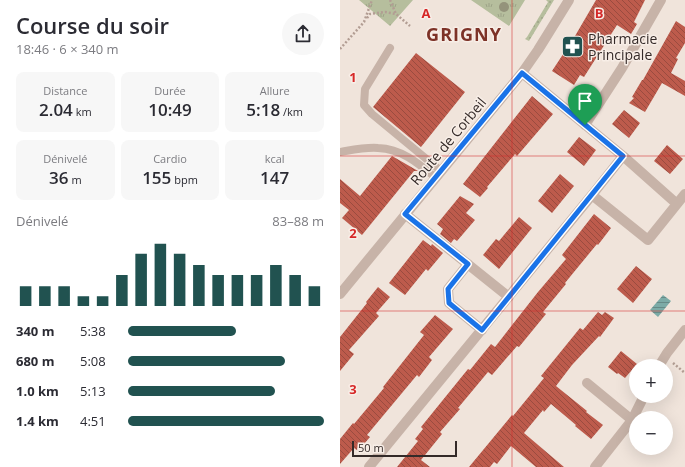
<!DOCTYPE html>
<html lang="fr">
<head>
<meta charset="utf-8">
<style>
	:root { --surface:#fff; --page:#f7f7f7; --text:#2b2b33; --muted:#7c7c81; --accent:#215250 }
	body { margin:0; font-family:"Open Sans",sans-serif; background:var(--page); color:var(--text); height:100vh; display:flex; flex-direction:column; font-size:15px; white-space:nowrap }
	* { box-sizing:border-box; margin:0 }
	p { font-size:13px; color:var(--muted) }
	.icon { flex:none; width:22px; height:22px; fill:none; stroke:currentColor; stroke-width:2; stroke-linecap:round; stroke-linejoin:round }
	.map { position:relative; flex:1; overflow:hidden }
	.drawer { display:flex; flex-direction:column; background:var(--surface); width:340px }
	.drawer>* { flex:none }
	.tools { position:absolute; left:289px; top:359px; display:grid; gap:8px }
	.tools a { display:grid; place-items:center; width:44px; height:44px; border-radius:50%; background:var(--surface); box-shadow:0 4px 16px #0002; font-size:20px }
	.scale { position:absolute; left:12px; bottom:10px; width:105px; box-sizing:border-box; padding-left:4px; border:2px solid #342a28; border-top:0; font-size:11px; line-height:14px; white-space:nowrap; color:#342a28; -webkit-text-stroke:3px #f8eee7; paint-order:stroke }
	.pin { position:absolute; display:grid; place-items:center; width:34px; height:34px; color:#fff; margin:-41px -17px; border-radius:50% 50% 50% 0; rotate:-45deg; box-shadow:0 0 4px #0007 }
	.pin .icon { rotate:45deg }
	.round { display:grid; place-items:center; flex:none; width:42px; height:42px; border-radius:21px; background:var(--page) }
	.headline { display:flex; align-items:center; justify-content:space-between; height:68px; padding:0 16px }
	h1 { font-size:22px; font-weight:600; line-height:30px }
	.stats { display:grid; grid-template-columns:repeat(3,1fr); gap:6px; height:68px; padding:4px 16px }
	.stats div { display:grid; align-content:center; border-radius:8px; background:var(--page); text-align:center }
	.stats b { font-size:17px; font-weight:600 }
	.stats small { font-size:11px; font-weight:400 }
	.stats p { font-size:11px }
	.chart { height:112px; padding:8px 16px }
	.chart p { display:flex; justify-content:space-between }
	.chart svg { width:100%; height:72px; margin-top:4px; stroke:var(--accent); stroke-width:6 }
	ul { padding:0 16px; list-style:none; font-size:13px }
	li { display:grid; grid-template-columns:64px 48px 1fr; align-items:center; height:30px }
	li i { height:10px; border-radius:5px; background:var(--accent) }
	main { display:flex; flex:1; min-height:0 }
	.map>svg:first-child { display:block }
	.grass { fill:url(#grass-dots) }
	.park { fill:url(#park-tufts) }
	.water { fill:url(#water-rules) }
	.building { fill:url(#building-back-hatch) }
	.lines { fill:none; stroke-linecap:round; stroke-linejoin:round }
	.path { stroke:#b29d93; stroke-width:2.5; stroke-dasharray:2 2; stroke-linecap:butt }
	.lane { stroke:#c7b3a8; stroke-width:8 }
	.street { stroke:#c7b3a8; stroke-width:10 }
	.tree { fill:#94937b }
	.route-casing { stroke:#fff; stroke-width:8 }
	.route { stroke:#1a73e8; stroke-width:5 }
	.grid { fill:none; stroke:#d62828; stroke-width:1; stroke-opacity:0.55 }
	.labels { text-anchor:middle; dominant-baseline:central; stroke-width:3; stroke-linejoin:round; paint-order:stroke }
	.poi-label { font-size:14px; fill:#342a28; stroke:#f8eee7; text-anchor:start }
	.street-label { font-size:14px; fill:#342a28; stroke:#f8eee7 }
	.district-label { font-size:18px; font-weight:bold; letter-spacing:1px; fill:#7d3227; stroke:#f8eee7 }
	.grid-label { font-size:13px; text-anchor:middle; font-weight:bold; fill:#d62828; stroke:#f8eee7; stroke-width:3; stroke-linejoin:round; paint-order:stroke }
</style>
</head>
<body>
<main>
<section class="drawer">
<div class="headline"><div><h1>Course du soir</h1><p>18:46 · 6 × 340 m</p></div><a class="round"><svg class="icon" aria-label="share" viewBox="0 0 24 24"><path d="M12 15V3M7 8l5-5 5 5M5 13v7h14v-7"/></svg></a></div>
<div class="stats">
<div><p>Distance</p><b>2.04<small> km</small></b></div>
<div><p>Durée</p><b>10:49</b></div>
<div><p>Allure</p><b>5:18<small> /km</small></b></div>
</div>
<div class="stats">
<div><p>Dénivelé</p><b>36<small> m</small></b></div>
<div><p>Cardio</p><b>155<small> bpm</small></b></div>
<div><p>kcal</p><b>147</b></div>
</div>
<div class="chart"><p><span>Dénivelé</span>83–88 m</p>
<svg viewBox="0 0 160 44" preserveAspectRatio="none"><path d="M5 44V32M15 44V32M25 44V32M35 44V38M45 44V38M55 44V25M65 44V12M75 44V6M85 44V12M95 44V19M105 44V25M115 44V25M125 44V25M135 44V19M145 44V25M155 44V32"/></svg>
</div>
<ul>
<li><b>340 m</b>5:38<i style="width:55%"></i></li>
<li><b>680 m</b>5:08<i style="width:80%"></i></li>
<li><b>1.0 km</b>5:13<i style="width:75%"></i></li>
<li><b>1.4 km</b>4:51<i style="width:100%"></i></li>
</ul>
</section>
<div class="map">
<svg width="345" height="467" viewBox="0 0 345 467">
	<defs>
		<pattern id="grass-dots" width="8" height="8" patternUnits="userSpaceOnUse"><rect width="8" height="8" fill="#b6be9d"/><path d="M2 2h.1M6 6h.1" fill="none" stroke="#9da387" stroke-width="1.8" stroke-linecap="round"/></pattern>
		<pattern id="park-tufts" width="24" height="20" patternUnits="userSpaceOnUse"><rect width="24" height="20" fill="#b6be9d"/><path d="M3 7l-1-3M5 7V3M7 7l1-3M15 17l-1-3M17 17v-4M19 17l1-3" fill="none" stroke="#9da387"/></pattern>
		<pattern id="water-rules" width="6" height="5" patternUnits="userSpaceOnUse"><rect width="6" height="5" fill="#7caba7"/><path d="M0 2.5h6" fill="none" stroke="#668b88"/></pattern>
		<pattern id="building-back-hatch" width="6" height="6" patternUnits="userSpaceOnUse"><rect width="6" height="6" fill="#bd5b4c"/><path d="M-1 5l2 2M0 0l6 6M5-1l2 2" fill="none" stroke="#9a4b3f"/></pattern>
	</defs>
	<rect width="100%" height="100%" fill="#f0e4db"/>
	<path class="grass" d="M206,0H214L189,41L185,39L187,37L208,2Z"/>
	<path class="park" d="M19,0H73L50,26Z
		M131,0H185L169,26Z"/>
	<path class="water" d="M323,295L331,301L318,317L310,310Z"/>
	<path class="building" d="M256,0H305L294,22L297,24L291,34L277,25L244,77L240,75L234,85L212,71L235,36Z
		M336,21L345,27V43L336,58L338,59L331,73L345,81V96L322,83L305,112L289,103L294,98L292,97L302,80H303Z
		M76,53L125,92L81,147L33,107Z
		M192,96L213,114L177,156L175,154L147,187L148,188L140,197L123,184Z
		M284,110L300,123L289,138L272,124Z
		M239,137L256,150L244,166L227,152Z
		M327,145L343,159L330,174L314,161Z
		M52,156L78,171H74L22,235L2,218L9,210L0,203V179L20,196Z
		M220,174L234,186L212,213L198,201Z
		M120,196L134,204L126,213L135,220L117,241L114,239L111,243L100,234L103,229L97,224Z
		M254,214L271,228L258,245L257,244L234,272L225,283L226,284L203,312L206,314L179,347L177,346L152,375L148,372L118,408L120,409L100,432L102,434L81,460L90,467H57L78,441L75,439L83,429L81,427L128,369L130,370L151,344L155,347L198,292L226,259L222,255Z
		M179,217L192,228L159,269L143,255L156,239L159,241Z
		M83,240L91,246L92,244L103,253L88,271L86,269L65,295L49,283Z
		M296,266L312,279L293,303L277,289Z
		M38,287L50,297L36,313L39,316L9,350L14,354L0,371V337L27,303L26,302Z
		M258,312L262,315L265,312L274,318L260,337L259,336L232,365L216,386L247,411L246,412L263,425L251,439L235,426L236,425L211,404L204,412L203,410L184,433L224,467H196L171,446L157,464L154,462L150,467H129L172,415L173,416L204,378L201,376L240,328L243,330Z
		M95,315L113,329L89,357L92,360L79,377L77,375L27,435L30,437L18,451L14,448L0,464V439L13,423L14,424L44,388L43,387L84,335L80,332Z
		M281,351L297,364L285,378L278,373L277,374L268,367Z"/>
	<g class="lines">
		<path class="path" d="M50,0L56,14L70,26
			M27,18L30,14L45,12L56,14
			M0,49L24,22L32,0
			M333,363L345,373"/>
		<path class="lane" d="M50,48L25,89L24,105L32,114L101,171
			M0,152C12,150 26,147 38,148C62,149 78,163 96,178"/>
		<path class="street" d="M182,73L283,156
			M245,125L282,68L321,0
			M337,204L283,156L252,195L308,240L345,194
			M65,214L169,297
			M128,264L108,289L109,303L142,330
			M0,294L182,73L198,50L229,0
			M319,366L327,353L345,330
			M247,383L292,420
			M29,467L252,195
			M255,467L292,420L304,396"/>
	</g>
	<circle class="tree" cx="164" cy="7" r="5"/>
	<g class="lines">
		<defs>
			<path id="route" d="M182,73L283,156L142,330L109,303L108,289L128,264L65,214Z"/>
		</defs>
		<use href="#route" class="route-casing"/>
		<use href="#route" class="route"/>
	</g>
	<path class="grid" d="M172,0V467M0,156H345M0,311H345"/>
	<defs>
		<symbol id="pharmacy-square" viewBox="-11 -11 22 22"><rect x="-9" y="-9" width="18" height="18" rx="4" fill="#215250" stroke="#f8eee7"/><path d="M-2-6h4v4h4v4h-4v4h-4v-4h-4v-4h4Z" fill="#fff"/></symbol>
	</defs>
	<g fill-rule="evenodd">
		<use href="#pharmacy-square" x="220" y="34" width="25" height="25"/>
	</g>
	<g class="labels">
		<g class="poi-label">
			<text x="248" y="38">Pharmacie<tspan x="248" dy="16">Principale</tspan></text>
		</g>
		<g class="street-label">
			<text transform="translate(108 141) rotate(-50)">Route de Corbeil</text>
		</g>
		<g class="district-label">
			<text x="124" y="34">GRIGNY</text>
		</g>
	</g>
	<g class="grid-label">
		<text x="86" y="18">A</text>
		<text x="259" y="18">B</text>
		<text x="13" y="82">1</text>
		<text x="13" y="238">2</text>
		<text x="13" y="394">3</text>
	</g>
</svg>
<div class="tools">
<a>+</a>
<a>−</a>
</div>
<div class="scale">50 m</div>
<div class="pin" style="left:245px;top:125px;background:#1e9e55"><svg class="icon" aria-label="arrive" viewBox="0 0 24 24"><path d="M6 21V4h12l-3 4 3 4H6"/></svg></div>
</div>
</main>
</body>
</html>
